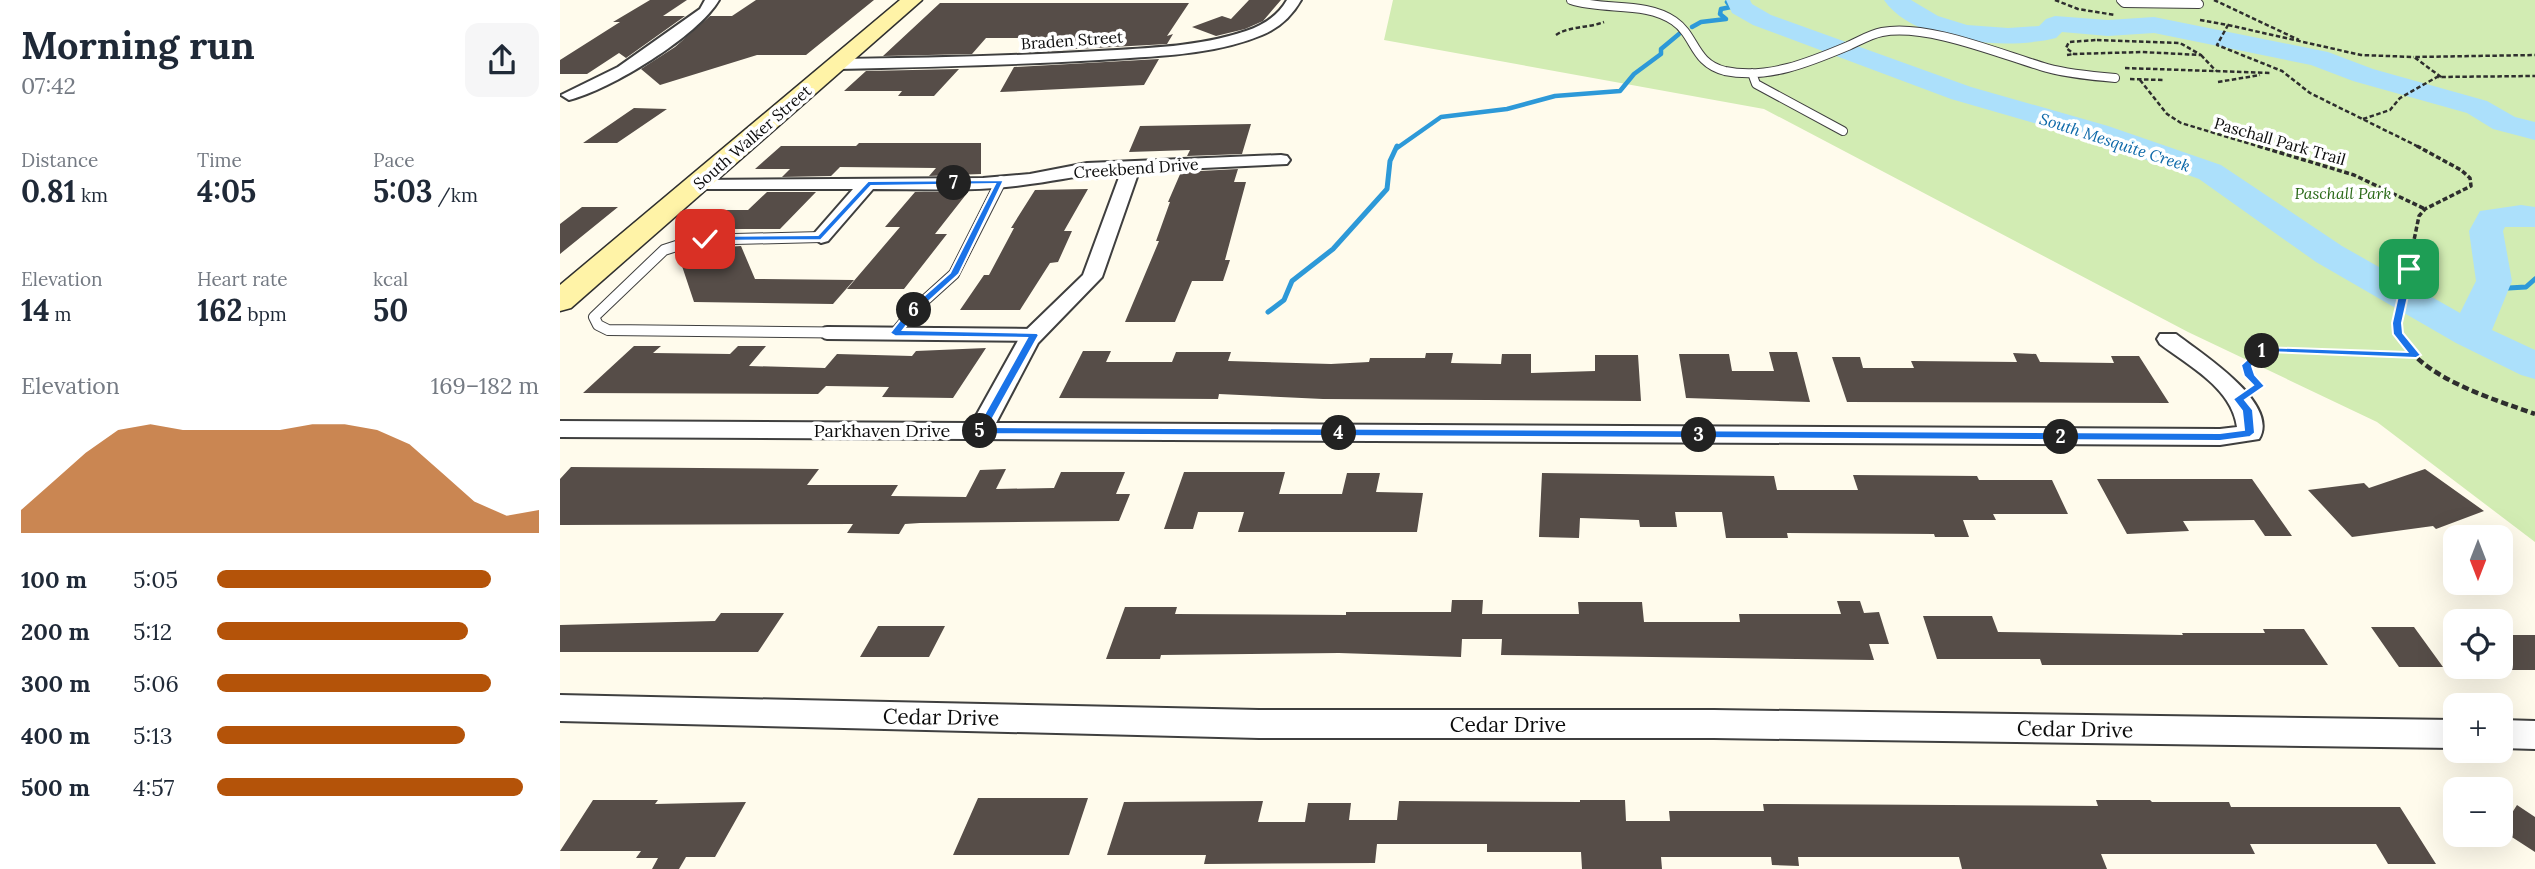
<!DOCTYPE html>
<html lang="en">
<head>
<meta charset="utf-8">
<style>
	:root { --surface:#fff; --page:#f6f6f7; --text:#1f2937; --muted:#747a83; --accent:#b45309 }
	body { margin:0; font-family:Lora,serif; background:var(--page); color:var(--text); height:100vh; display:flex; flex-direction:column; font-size:26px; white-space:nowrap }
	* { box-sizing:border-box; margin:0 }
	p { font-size:23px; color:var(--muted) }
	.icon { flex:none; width:38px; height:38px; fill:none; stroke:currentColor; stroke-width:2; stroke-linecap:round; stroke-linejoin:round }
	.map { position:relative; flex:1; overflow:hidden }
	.sheet { display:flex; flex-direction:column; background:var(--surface); width:560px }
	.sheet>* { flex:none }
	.needle { width:46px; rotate:180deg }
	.controls { position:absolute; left:1883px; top:525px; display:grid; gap:14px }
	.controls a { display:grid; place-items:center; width:70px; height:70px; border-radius:14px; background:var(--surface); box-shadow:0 7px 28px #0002; font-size:35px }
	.pin { position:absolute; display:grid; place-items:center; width:60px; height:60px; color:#fff; margin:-30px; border-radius:14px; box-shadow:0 4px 10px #0006 }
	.km { position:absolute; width:35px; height:35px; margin:-18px; border-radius:50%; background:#222; color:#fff; font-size:19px; line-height:35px; text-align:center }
	.round { display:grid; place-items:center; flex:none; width:74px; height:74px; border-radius:14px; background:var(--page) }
	.overview { display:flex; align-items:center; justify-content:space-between; height:119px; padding:0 21px }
	h1 { font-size:38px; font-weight:700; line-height:52px }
	.figures { display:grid; grid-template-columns:repeat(3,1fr); gap:10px; height:119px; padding:7px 21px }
	.figures div { display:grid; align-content:center }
	.figures b { font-size:30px; font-weight:700 }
	.figures small { font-size:19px; font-weight:400 }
	.figures p { font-size:19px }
	.chart { height:196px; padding:14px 21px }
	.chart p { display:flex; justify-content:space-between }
	.chart svg { width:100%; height:126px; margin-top:7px; fill:var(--accent); opacity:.7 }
	ul { padding:0 21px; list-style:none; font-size:23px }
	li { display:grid; grid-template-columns:112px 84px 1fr; align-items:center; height:52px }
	li i { height:18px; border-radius:9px; background:var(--accent) }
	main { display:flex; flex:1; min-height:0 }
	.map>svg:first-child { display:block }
	.green { fill:#d2ecb3 }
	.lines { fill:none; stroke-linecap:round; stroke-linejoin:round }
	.stream-far1 { stroke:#2d99d8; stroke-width:4.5 }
	.stream { stroke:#2d99d8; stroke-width:5 }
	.river { fill:#ace0fb; fill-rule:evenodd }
	.building { fill:#564d48 }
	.lane-far2-casing { stroke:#3f3f3f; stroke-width:10 }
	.lane-far1-casing { stroke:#3f3f3f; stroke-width:12 }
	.lane-casing { stroke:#3f3f3f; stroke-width:16 }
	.street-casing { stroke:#3f3f3f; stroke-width:4 }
	.secondary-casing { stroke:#2e2e2e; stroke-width:3 }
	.path-far2 { stroke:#2e2e2e; stroke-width:2.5; stroke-dasharray:4.5 2.5; stroke-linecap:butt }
	.path-far1 { stroke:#2e2e2e; stroke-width:3.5; stroke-dasharray:5 2.5; stroke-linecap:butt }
	.path { stroke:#2e2e2e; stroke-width:4.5; stroke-dasharray:7 3.5; stroke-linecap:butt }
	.lane-far2 { stroke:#fff; stroke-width:8 }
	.lane-far1 { stroke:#fff; stroke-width:10 }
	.lane { stroke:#fff; stroke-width:12 }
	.street { fill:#fff; fill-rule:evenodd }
	.secondary { fill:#fff3a7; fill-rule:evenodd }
	.route { fill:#1a73e8; stroke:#fff; stroke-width:2 }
	.labels { text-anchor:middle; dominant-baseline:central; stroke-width:7; stroke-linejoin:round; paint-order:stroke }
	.far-street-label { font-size:16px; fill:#0c0c0c; stroke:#fff }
	.far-water-label { font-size:16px; font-style:italic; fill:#0c68a8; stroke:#fff }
	.far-park-label { font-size:16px; font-style:italic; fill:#2b6918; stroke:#fff }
	.street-label { font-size:18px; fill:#0c0c0c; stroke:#fff }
	.near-street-label { font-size:21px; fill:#0c0c0c; stroke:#fff }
</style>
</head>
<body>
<main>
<section class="sheet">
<div class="overview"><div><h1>Morning run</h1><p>07:42</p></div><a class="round"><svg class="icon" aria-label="share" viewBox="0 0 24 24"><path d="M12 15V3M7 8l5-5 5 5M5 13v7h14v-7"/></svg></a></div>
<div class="figures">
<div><p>Distance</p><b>0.81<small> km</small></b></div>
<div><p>Time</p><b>4:05</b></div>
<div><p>Pace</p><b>5:03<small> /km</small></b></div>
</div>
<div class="figures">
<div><p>Elevation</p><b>14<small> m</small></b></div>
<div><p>Heart rate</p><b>162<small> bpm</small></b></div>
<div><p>kcal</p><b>50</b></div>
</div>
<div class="chart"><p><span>Elevation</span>169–182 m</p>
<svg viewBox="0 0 160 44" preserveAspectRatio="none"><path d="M0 44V36L10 26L20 16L30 8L40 6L50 8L60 8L70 8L80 8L90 6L100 6L110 8L120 13L130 23L140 33L150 38L160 36V44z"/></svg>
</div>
<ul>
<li><b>100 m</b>5:05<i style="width:85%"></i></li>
<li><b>200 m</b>5:12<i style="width:78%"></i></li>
<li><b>300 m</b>5:06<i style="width:85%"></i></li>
<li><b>400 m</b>5:13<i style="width:77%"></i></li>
<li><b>500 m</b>4:57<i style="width:95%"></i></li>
</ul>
</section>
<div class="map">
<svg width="1975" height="869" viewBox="0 0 1975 869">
	<rect width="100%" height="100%" fill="#fffbec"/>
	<path class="green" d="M833,0H1975V542L1817,422L1628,332L1204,109L824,40Z"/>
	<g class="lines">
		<path class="stream-far1" d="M1132,27L1141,22L1166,19L1160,14L1161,9L1171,7L1167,2L1173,0
			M837,148L881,117L947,109L995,96L1060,91L1074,74L1101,54V49L1119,34"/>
		<path class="stream" d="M1931,289L1966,287L1975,279
			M708,312L724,300L732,281L773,249L827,189L830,161L837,146"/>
		<path class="river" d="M1166,0H1190L1192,4L1211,15L1411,87L1548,126L1661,165L1782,246L1900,313L1916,281L1909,231L1920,211L1961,205L1975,207V227H1945L1943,231L1952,281L1932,330L1975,350V379L1961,375L1896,343L1756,262L1639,179L1526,138L1391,99L1193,25L1172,13Z
			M1324,0H1351L1378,16L1407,25L1448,28L1479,26L1486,19L1495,16L1548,20L1594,17L1768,52L1813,69L1927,101L1955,117L1975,122V140L1933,129L1907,113L1793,81L1751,65L1594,33L1548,36L1502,32L1496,38C1449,50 1354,44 1324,0Z"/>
	</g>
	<path class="building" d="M90,0H127L103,16H125L66,58L59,53L27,74H0V60L60,22H53Z
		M196,0H314L246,55H197L100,85L81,69L115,47L150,16H172Z
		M689,0H721L703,21L685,29L656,36L632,27L662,16L671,19Z
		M380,3H629L607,36L613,34L607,44L462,52L470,38H426L412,54L323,56Z
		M599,59L584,85L440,92L454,67Z
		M399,69L374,96H338L342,91H284L306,71Z
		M74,108L107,109L57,143H23Z
		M691,124L682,154L627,156L630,150L569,152L580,126Z
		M299,143H421V174L369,176L376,168L280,167L271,176L222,177L230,169H195L221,146H296Z
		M678,169L674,182H686L665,260H670L663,281H632L615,322H565L599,241H596L610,202H608L621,172Z
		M528,189L504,231H512L498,262L490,263L460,310H400L424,275H429L454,228H451L475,190Z
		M207,192H256L220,229H139L160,210H188Z
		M355,192H408L375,234H387L344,289H287L340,227H325Z
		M22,207H58L0,254V224Z
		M181,246L195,279L294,280L273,304L134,302L120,260L166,247Z
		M74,346H101L93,353L170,354L178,346H206L189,366L265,368L277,354L352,356L356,351L426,348L393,398L322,397L329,387L266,386L258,394L23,393Z
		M523,351H551L546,362H612L616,352H671L668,361L771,364L809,362L810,358H865L866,353H893L891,363L941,364L942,354H971V373L1035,371V355H1078L1081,401L763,399L659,394L658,399L499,398Z
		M1209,352H1237L1250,402L1126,398L1119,354H1169L1172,371H1214Z
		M1453,353L1476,354L1480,362L1554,363L1551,356H1579L1609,403L1287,402L1272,357H1300L1303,368H1354L1351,361L1457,362Z
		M11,467L259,469L247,485H338L331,496L406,497L420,470L446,469L436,489L494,488L501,472H565L556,494H570L559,521L360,523L345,524L339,534L287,533L293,524L0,525V479Z
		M1865,469L1924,511L1876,529L1873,526L1792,537L1748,490L1804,483L1809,488Z
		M624,472H725L719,494H782L787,473H820L816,492L863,493L857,532H678L684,512H638L633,529H604Z
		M982,473L1214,476L1217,490H1298L1293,475L1417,476L1419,480H1492L1508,514H1433L1436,520H1403L1409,537H1375L1374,534L1227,533L1228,538H1166L1162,512H1115L1117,527H1080L1079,520L1020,518L1019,538L979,537Z
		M1537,479H1692L1732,536H1705L1694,520L1623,521L1629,531L1567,534Z
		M892,600H923L922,614H1019L1018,602H1082L1084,622H1180L1179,614H1281L1277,601H1300L1304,613L1319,612L1329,644H1309L1314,660L941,655L942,639H902L901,657L779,653L601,655L600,659H546L565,607H617L615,614L786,615V612H891Z
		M161,613H224L198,652H0V625L155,621Z
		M1363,616H1432L1438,632L1623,635L1622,633H1705L1703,629H1744L1768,665H1482L1480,659H1377Z
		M318,626H385L369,657H300Z
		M1811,627H1854L1883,667H1839Z
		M1941,635H1975V670H1941Z
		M418,798H528L509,855H393Z
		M33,800H98L95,804L186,802L155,857H126L119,869H92L98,858H76L81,851H0Z
		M1020,800H1065L1066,821H1110L1109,811H1204L1203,804L1538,806L1536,800H1590L1592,802H1669L1671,807H1840L1876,864H1828L1816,844H1690L1695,854H1541L1547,869H1402L1399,857H1238L1239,866L1212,865L1211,857H1101L1102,869H1022L1021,852H927V844H817L815,863L644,864L646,855H547L564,802L703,801L698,822H745L748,803H791L789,820H837L839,801L1020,802Z
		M1957,805L1975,817V852L1941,830Z"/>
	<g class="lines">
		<defs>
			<path id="lane-far2" d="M1011,0C1044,11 1085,1 1114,21C1136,36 1133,63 1165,71C1207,80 1250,62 1288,46C1299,41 1311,34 1322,32C1367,23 1442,55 1487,68C1509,74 1532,76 1555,78
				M1561,0L1564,3L1639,4L1635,0
				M1192,73L1196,84L1283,131"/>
			<path id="lane-far1" d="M261,237L135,240L104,250L34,317L38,325L48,330L416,334
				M335,333L353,311L394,274L441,181"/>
			<path id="lane" d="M267,333L474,335"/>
			<path id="street" d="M145,0H159C138,36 50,90 9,100L1,95L58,67L140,9Z
				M727,0H741C732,16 719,28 702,35C652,56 593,56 539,60C452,65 365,67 278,69L270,64L278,59C365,58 452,56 539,51C588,48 639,47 686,31C703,25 718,16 727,0Z
				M721,155L727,156L730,160L727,164L579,171L542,277L478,343L436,423L1660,429L1677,427C1672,388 1629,366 1600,344L1597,339L1600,334H1616C1639,352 1721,403 1699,439L1660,445L0,437V421L412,423L461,335L523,275L561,172C530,173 501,180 470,184C418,192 365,189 313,189L268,241L261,243L251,237L293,189H138L129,184L132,180L423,178L470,174L527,163Z
				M0,695L699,710H1154L1895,720V748L1154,738H699L0,721Z
				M1941,720L1975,721V749L1941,748Z"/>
			<path id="secondary" d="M340,0H362L11,308L0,311V285Z"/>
		</defs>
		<use href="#lane-far2" class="lane-far2-casing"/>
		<use href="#lane-far1" class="lane-far1-casing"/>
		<use href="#lane" class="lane-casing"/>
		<use href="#street" class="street-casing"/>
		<use href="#secondary" class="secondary-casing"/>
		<path class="path-far2" d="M1495,0L1518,9L1555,15
			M1654,0L1739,40
			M1640,20L1668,25L1657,45L1722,71L1750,93L1861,148
			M1668,25L1801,55L1854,57
			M996,35C1009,26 1029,28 1044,22
			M1537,40L1620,43L1641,55L1582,52L1514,54L1506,48L1509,42Z
			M1507,55L1514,54
			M1641,55L1656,71
			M1565,68L1711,73
			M1881,77L1854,57L1975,55
			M1570,79L1603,80
			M1580,80L1607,114L1621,123L1704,148
			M1658,82L1700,75
			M1803,119L1830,110L1840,98L1877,77L1975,76"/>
		<path class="path-far1" d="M1698,146L1794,175L1865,209
			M1841,334L1837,322L1859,216L1865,209L1911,186L1910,178L1901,170L1857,146"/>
		<path class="path" d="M1840,333C1854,376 1936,400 1975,414
			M1693,379L1686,365L1705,349L1855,355"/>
		<use href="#lane-far2" class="lane-far2"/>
		<use href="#lane-far1" class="lane-far1"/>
		<use href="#lane" class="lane"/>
		<use href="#street" class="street"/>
		<use href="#secondary" class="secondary"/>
	</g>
	<path class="route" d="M444,180L399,274L356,313L343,330L477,333L479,335L428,427L1660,433L1684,430L1682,411L1673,399L1693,385L1684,376L1681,365L1701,347L1847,352L1833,334L1832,323L1844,269L1849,266L1854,269L1842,323L1843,333L1861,355L1856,358L1707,352L1692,366L1695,375L1705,386L1685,400L1693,410L1695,433L1690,437L1660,441L420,434L415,431L467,338L335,336L330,333L349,309L390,273L435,184L311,186L261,240L145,241L140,239L145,236L258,235L308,181Z"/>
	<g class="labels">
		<g class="far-street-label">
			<text transform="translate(512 40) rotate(-4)">Braden Street</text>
			<text transform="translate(192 137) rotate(-41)">South Walker Street</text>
			<text transform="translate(1720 141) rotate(16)">Paschall Park Trail</text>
			<text transform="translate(576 168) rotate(-4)">Creekbend Drive</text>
		</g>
		<g class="far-water-label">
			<text transform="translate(1555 142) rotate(18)">South Mesquite Creek</text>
		</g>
		<g class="far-park-label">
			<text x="1783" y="193">Paschall Park</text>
		</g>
		<g class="street-label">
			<text x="322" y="430">Parkhaven Drive</text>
		</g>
		<g class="near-street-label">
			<text transform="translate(381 717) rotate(1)">Cedar Drive</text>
			<text x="948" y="724">Cedar Drive</text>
			<text transform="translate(1515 729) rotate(1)">Cedar Drive</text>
		</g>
	</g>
</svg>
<div class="controls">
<a><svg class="needle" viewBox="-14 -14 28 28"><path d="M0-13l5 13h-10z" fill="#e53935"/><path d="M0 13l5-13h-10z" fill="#747a83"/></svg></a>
<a><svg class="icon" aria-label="locate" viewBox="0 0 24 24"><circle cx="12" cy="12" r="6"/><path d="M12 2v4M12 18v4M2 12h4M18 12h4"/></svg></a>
<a>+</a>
<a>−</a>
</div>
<div class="pin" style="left:1849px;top:269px;background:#1e9e55"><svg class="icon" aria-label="arrive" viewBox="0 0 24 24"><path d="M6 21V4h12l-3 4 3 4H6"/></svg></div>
<div class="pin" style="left:145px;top:239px;background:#d93025"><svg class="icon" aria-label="check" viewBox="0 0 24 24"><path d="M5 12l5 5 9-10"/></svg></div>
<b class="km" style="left:1702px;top:351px">1</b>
<b class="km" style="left:1501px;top:437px">2</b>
<b class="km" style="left:1139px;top:435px">3</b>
<b class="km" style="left:779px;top:433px">4</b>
<b class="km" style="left:420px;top:431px">5</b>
<b class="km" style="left:354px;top:310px">6</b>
<b class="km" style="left:394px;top:183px">7</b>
</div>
</main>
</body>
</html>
